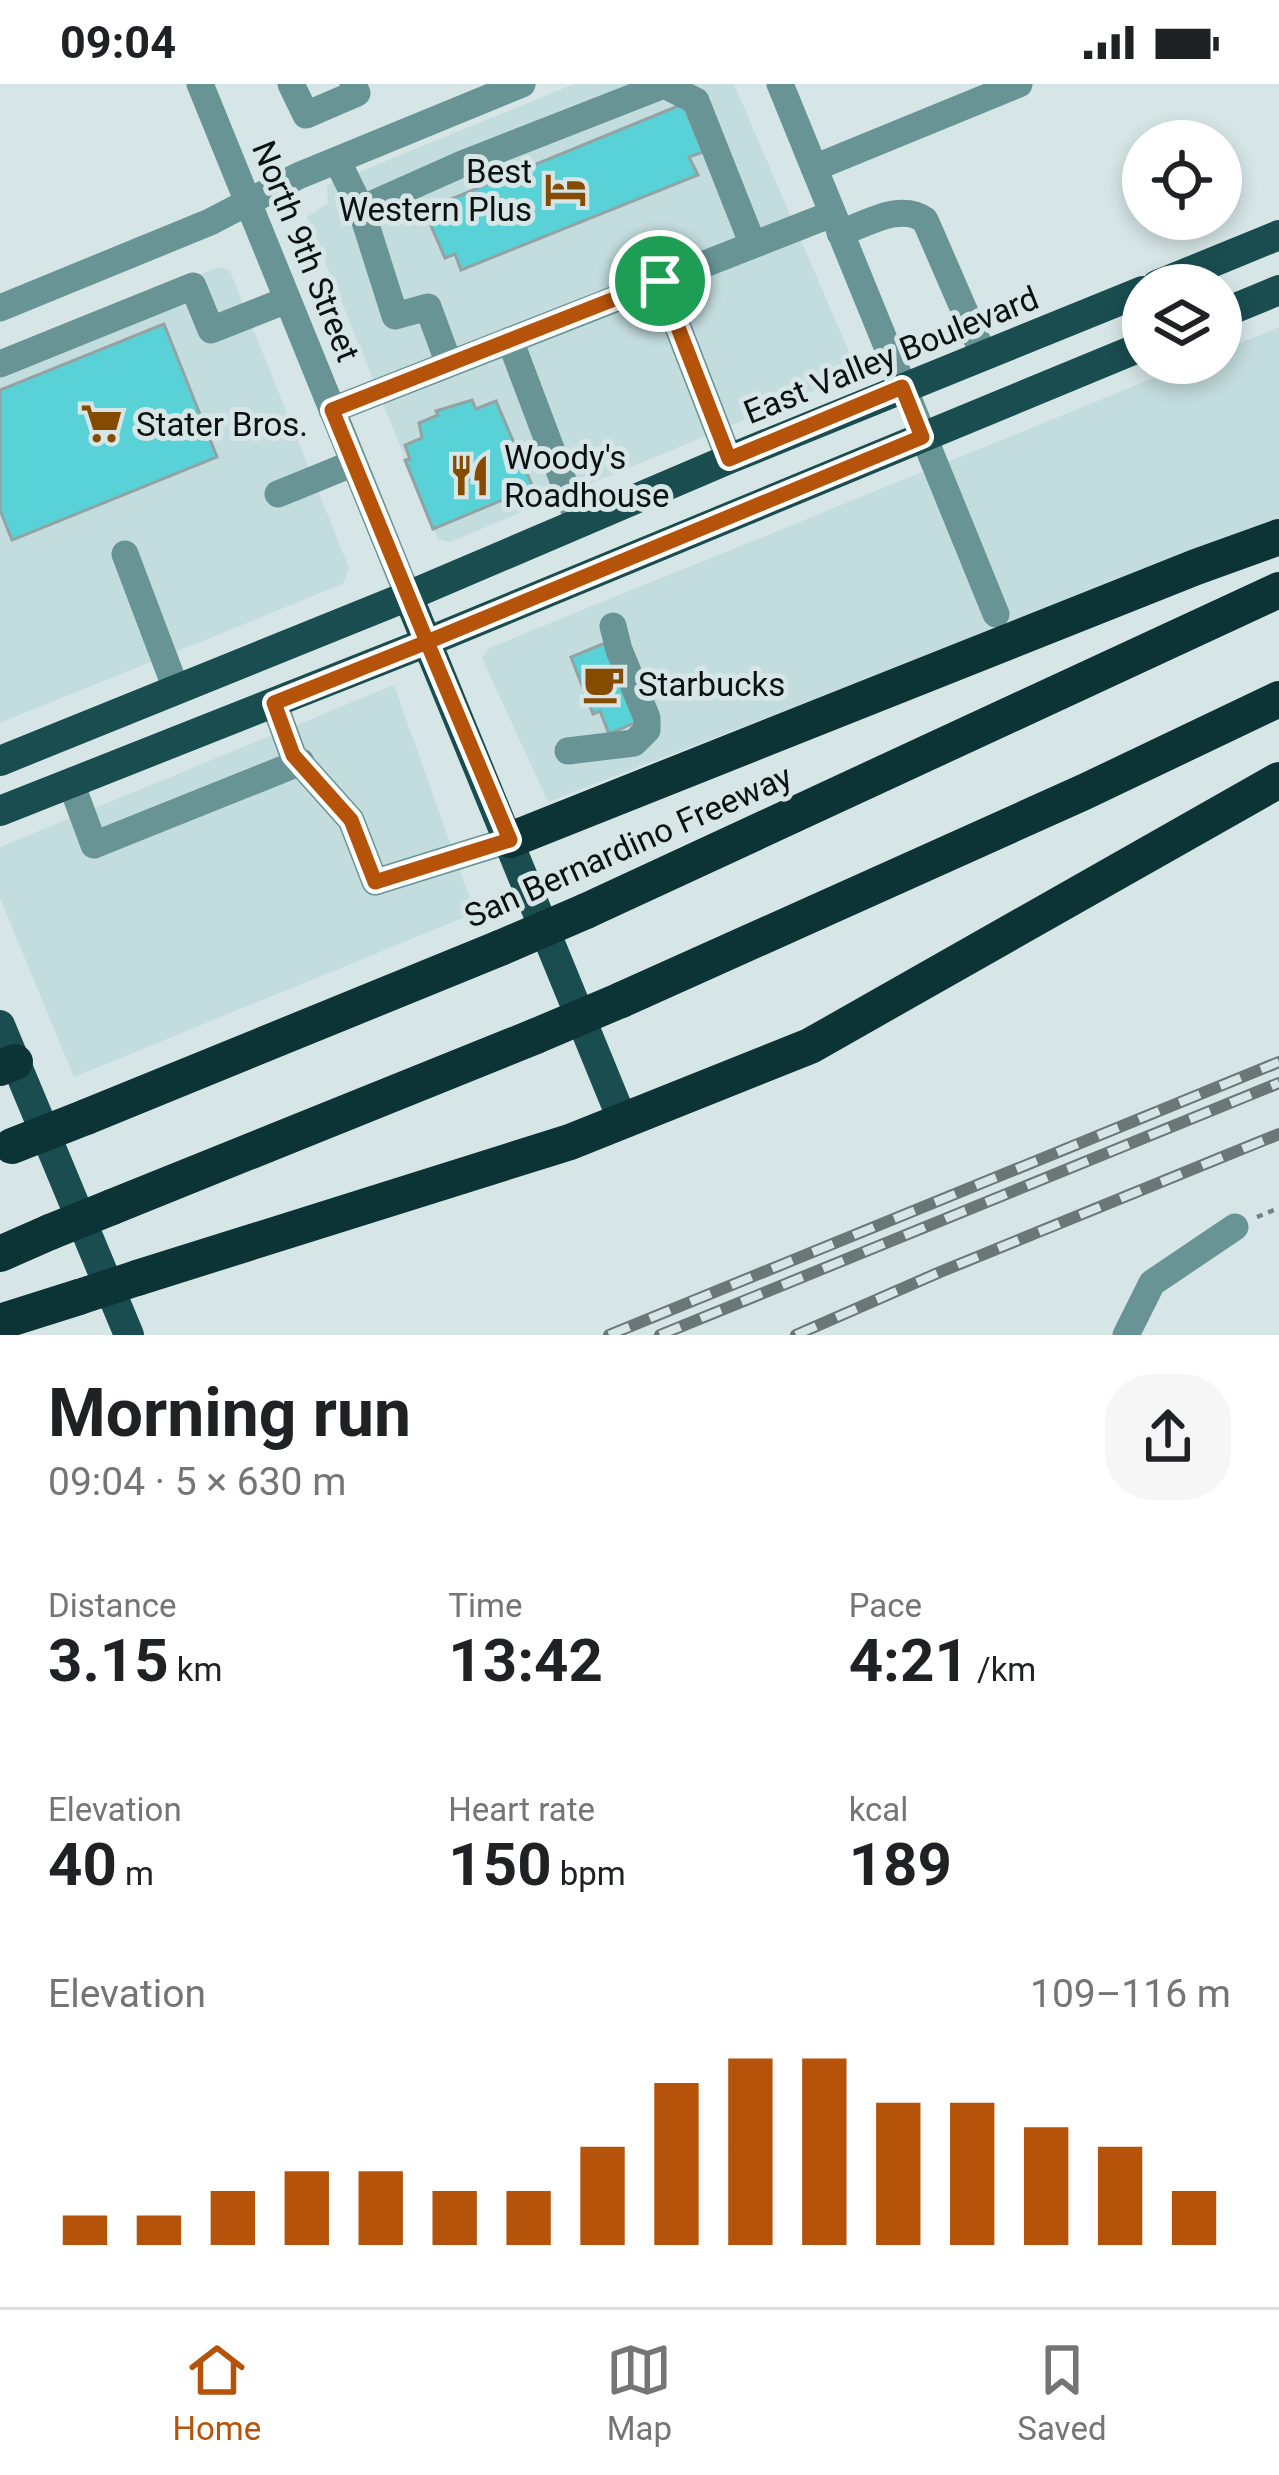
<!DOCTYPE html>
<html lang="en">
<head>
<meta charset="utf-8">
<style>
	:root { --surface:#fff; --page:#f6f6f6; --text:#202124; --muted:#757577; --line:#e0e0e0; --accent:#b45309 }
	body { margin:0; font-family:Roboto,sans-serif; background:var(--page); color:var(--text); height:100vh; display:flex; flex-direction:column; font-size:45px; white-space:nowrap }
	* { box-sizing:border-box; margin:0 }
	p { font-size:39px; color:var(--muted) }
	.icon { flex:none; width:66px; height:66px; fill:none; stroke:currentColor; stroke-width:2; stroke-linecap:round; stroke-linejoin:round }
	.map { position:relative; height:1251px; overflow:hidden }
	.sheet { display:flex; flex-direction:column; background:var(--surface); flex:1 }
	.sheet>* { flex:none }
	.tools { position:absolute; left:1122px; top:36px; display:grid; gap:24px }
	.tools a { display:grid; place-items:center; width:120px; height:120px; border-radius:50%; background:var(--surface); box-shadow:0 6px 18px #0003; font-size:60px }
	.pin { position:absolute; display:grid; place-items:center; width:102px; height:102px; color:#fff; margin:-51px; border:6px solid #fff; border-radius:50%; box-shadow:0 3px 12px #0007 }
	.round { display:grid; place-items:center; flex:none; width:126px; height:126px; border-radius:48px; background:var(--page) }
	.headline { display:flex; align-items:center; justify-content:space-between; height:204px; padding:0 48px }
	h1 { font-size:66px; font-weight:700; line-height:90px }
	.stats { display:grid; grid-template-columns:repeat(3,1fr); gap:18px; height:204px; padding:12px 48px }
	.stats div { display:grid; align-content:center }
	.stats b { font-size:60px; font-weight:700 }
	.stats small { font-size:33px; font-weight:400 }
	.stats p { font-size:33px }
	.chart { height:336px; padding:24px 48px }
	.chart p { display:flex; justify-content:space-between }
	.chart svg { width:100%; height:216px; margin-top:12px; stroke:var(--accent); stroke-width:6 }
	.status { display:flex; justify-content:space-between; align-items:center; height:84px; padding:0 60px; background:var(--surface); direction:ltr }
	.status svg { height:33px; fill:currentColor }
	.tab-bar { display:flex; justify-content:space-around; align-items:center; height:168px; border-top:3px solid var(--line); background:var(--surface); font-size:33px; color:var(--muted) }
	.tab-bar a { display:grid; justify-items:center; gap:6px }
	.tab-bar .active { color:var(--accent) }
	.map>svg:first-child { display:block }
	.built { fill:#c3dcdd }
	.building { fill:#59d2d7; stroke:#93a2a3; stroke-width:3 }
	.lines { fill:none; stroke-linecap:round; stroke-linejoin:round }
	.path { stroke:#758081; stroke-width:4.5; stroke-dasharray:6 6; stroke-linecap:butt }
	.minor { stroke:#689496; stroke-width:27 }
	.major { stroke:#194d50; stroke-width:30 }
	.highway { stroke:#0c3335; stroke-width:36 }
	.rail-casing { stroke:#6b7677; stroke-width:12 }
	.rail { stroke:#d6e6e7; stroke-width:8; stroke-dasharray:22; stroke-linecap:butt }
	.highway-bridge { stroke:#0c3335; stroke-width:36 }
	.route-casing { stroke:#fff; stroke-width:24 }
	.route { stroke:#b45309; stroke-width:15 }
	.labels { text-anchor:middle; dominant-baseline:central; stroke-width:10; stroke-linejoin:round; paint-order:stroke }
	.poi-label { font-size:33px; fill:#0b1111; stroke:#d6e6e7; text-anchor:start }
	.street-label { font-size:33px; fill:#0b1111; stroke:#d6e6e7 }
</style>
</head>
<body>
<div class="status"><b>09:04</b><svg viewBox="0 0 49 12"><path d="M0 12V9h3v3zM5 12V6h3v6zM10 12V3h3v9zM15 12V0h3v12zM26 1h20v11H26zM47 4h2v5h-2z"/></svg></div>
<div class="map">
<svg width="1279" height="1251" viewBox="0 0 1279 1251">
	<rect width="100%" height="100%" fill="#d6e6e7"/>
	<path class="built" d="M574,0H734L852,275L850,292L450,458L438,455L307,133L328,119L327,101Z
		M219,183L230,187L349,484L343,500L0,639V271Z
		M1279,243V435L548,718L482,574L489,564L1191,279H1221V267Z
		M394,601L475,829L74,993L0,814V763Z"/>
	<path class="building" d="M683,20L703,68L689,73L698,91L461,186L455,170L445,174L428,135L437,132L434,122Z
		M164,240L217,373L12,456L0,426V306Z
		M472,316L476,325L496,317L535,408L513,417L512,412L433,445L405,376L410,375L405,361L422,354L419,339L438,331L436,327Z
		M610,557L641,636L609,650L600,627L593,630L571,573Z"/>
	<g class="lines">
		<path class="path" d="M1257,1133L1279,1124"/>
		<path class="minor" d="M200,0L408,512
			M291,0L306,31L357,9L353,0
			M780,0L996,530
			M337,76L361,125L395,232L428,223L449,280
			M814,84L1019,0
			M361,125L462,80L664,1L696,17L753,161
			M840,149C867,140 900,118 925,136L984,272
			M660,197L729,375
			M0,224L210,138L298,92L522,0
			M510,256L579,439
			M0,280L193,202L211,246L287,216
			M332,326L832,130
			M278,410L354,379
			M125,470L176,605
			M274,619L293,671L351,736L375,798L510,756
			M568,667L634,659L647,646V634L619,566L613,542
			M71,699L94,761L301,678
			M1126,1251L1152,1199L1235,1143"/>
		<path class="major" d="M1157,201L1279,151
			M1221,230L1279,206
			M408,512L622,1035
			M0,677L408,512L729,375L1143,207
			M0,727L427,558L1143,262
			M0,941L129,1251"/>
		<path class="highway" d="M510,756L1196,483L1279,453
			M586,827L1279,506
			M621,916L1084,708L1279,615
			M0,984L15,978
			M86,1033L500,864
			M112,1123L536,952
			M0,1170L50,1148
			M137,1194L570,1058L810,962L1279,696
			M0,1238L79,1213"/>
		<defs>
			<path id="rail" d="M609,1251L1279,978
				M660,1251L1279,999
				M796,1251L940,1188L1279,1050"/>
		</defs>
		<use href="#rail" class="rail-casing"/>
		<use href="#rail" class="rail"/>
		<path class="highway-bridge" d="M500,864L586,827
			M536,952L621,916
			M12,1062L86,1033
			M50,1148L112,1123
			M79,1213L137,1194"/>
	</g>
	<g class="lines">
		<defs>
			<path id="route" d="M660,197L332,326L427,558L274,619L293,671L351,736L375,798L510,756L427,558L922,353L902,303L729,375L660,197"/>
		</defs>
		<use href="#route" class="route-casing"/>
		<use href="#route" class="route"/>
	</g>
	<defs>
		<symbol id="hotel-bare" viewBox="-9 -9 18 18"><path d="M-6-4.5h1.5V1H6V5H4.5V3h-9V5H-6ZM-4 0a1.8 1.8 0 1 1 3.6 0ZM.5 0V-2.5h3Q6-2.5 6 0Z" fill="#854b01" stroke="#d6e6e7" stroke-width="2.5" paint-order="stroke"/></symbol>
		<symbol id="supermarket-bare" viewBox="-9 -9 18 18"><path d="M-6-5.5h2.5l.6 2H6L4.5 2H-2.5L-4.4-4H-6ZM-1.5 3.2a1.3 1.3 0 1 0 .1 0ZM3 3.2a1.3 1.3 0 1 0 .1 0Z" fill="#854b01" stroke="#d6e6e7" stroke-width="2.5" paint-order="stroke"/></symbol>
		<symbol id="restaurant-bare" viewBox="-9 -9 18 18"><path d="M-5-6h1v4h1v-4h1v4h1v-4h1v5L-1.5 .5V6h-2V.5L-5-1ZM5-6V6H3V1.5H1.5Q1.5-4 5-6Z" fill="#854b01" stroke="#d6e6e7" stroke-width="2.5" paint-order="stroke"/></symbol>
		<symbol id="cafe-bare" viewBox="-9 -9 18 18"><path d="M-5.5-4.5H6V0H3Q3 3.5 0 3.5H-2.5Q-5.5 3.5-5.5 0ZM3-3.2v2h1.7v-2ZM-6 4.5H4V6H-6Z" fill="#854b01" stroke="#d6e6e7" stroke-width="2.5" paint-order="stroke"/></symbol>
	</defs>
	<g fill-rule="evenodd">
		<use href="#hotel-bare" x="536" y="76" width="59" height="59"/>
		<use href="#supermarket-bare" x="72" y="310" width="59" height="59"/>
		<use href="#restaurant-bare" x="440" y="362" width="59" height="59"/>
		<use href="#cafe-bare" x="574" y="570" width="59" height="59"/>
	</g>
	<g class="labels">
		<g class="poi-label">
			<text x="532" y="87" text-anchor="end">Best<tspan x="532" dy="38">Western Plus</tspan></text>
			<text x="136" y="340">Stater Bros.</text>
			<text x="504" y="373">Woody's<tspan x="504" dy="38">Roadhouse</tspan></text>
			<text x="638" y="600">Starbucks</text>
		</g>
		<g class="street-label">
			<text transform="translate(306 167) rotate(68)">North 9th Street</text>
			<text transform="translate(891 271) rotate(-22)">East Valley Boulevard</text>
			<text transform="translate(628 762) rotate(-24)">San Bernardino Freeway</text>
		</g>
	</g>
</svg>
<div class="tools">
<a><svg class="icon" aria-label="locate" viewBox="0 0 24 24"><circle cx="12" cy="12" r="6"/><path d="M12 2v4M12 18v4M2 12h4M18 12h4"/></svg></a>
<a><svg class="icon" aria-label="layers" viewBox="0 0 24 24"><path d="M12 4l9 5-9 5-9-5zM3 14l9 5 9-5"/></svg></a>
</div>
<div class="pin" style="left:660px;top:197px;background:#1e9e55"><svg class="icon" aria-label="arrive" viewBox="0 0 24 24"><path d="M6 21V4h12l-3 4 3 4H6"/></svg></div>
</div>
<section class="sheet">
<div class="headline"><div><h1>Morning run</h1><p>09:04 · 5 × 630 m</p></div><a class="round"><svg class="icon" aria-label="share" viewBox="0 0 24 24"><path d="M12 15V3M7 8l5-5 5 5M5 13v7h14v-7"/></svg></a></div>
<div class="stats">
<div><p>Distance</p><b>3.15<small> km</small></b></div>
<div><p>Time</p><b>13:42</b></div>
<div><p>Pace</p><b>4:21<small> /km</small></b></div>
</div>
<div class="stats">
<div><p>Elevation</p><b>40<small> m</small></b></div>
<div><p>Heart rate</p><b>150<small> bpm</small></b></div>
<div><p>kcal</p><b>189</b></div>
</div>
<div class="chart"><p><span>Elevation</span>109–116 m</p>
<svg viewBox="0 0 160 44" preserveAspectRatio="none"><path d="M5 44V38M15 44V38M25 44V33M35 44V29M45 44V29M55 44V33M65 44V33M75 44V24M85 44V11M95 44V6M105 44V6M115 44V15M125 44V15M135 44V20M145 44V24M155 44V33"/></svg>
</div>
</section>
<nav class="tab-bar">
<a class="active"><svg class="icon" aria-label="home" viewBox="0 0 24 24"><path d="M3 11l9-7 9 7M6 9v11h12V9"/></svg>Home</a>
<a><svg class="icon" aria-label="map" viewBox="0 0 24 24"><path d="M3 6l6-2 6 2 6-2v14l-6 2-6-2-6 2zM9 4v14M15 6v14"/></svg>Map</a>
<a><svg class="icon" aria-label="saved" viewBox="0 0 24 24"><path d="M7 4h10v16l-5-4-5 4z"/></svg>Saved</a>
</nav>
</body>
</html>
